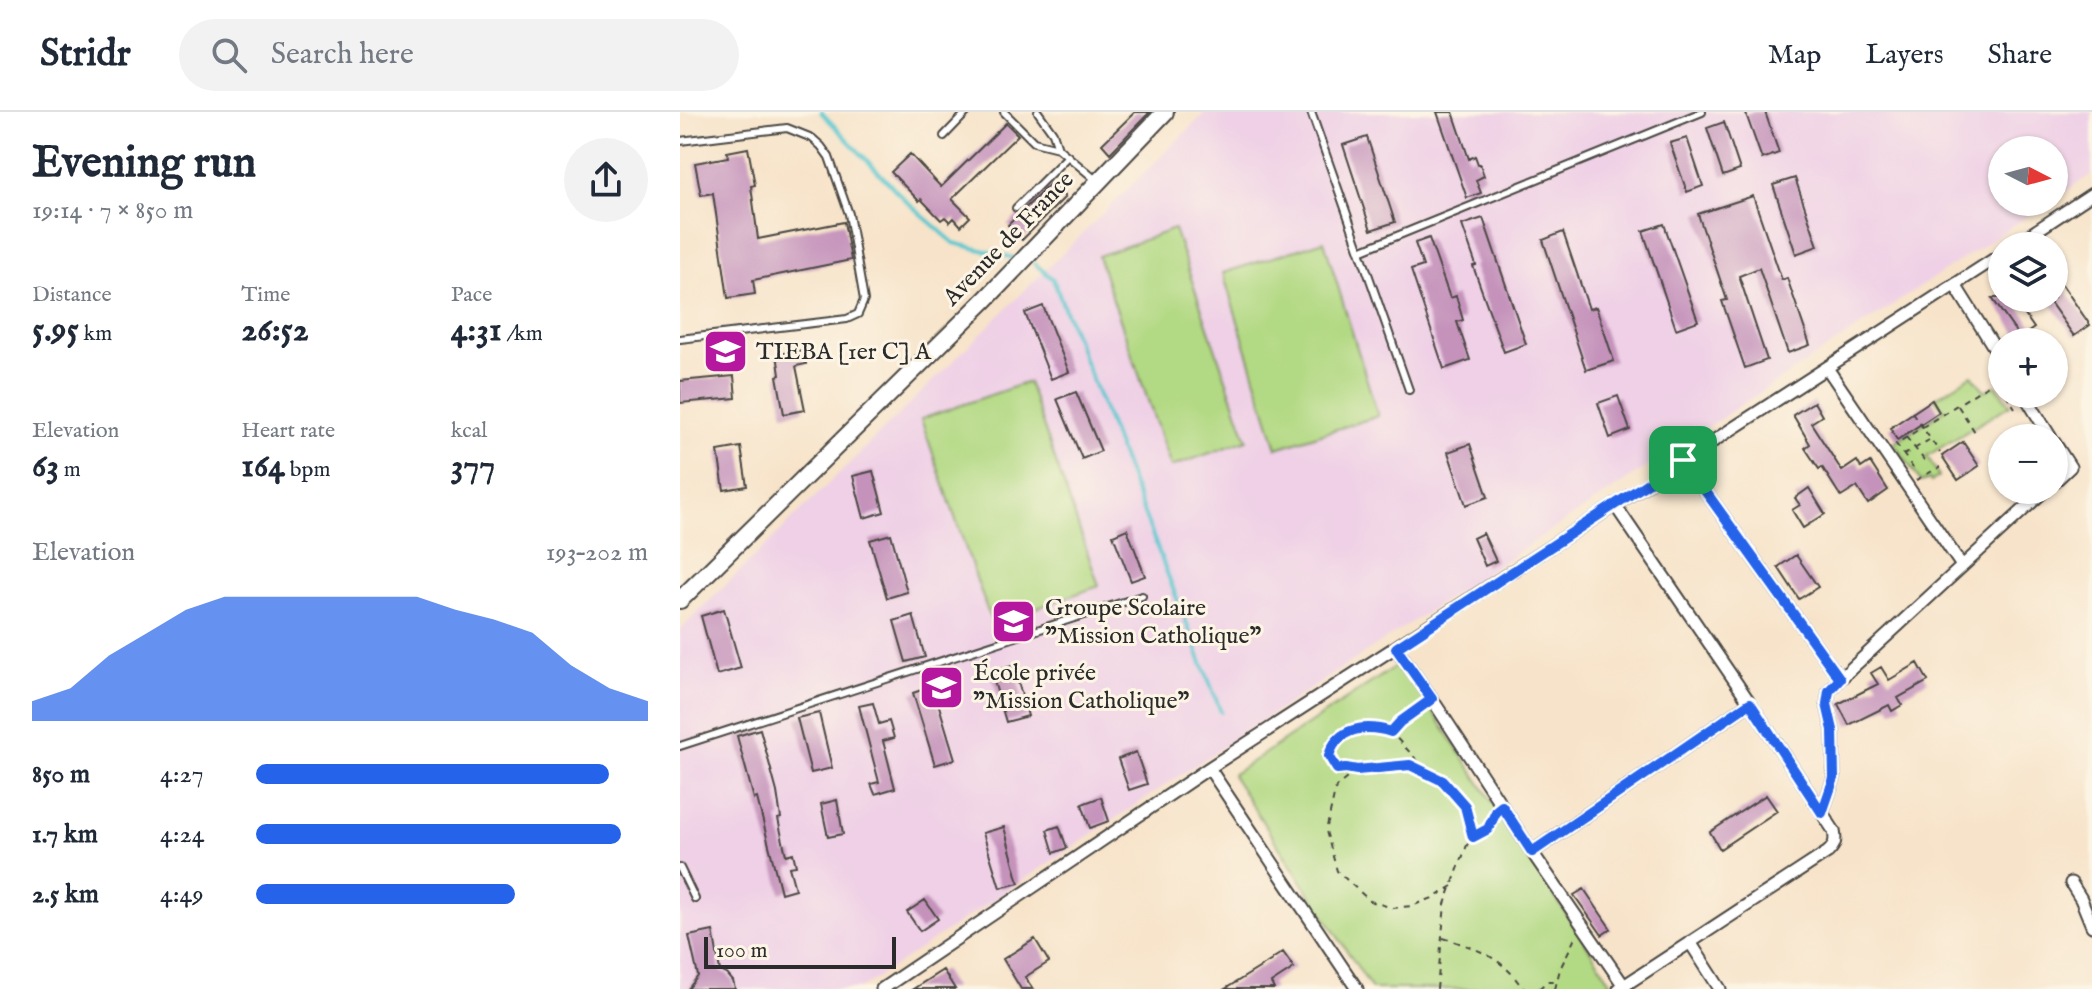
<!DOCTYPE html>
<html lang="en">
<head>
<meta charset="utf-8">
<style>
	:root { --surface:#fff; --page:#f2f2f3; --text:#1f2937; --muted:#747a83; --line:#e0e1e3; --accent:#2563eb }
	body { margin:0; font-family:"IM FELL English",serif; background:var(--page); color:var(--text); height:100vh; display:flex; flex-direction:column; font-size:30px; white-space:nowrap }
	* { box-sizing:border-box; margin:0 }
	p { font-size:26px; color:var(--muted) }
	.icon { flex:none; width:44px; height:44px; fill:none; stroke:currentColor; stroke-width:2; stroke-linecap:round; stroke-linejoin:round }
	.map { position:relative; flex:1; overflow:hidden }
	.sheet { display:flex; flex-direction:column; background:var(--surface); width:680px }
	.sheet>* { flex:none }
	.needle { width:52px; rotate:96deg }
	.tools { position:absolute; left:1308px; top:24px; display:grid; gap:16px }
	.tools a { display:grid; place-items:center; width:80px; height:80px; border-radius:50%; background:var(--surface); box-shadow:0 2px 6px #0004; font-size:40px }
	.scale { position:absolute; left:24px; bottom:20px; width:192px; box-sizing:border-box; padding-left:8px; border:4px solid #2b2b2b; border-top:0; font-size:22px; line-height:28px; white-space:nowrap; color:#2b2b2b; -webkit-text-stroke:6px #fcf5e5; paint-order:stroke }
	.pin { position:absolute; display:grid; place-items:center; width:68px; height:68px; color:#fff; margin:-34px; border-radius:16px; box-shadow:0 4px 12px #0006 }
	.round { display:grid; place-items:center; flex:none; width:84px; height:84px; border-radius:42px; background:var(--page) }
	.headline { display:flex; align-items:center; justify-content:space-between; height:136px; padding:0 32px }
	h1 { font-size:44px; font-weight:700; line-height:60px }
	.stats { display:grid; grid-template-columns:repeat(3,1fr); gap:12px; height:136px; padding:8px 32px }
	.stats div { display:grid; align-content:center }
	.stats b { font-size:34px; font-weight:700 }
	.stats small { font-size:22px; font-weight:400 }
	.stats p { font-size:22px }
	.chart { height:224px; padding:16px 32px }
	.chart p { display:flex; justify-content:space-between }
	.chart svg { width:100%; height:144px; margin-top:8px; fill:var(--accent); opacity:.7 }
	ul { padding:0 32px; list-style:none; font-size:26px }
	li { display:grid; grid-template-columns:128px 96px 1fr; align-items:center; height:60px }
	li i { height:20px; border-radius:10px; background:var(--accent) }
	header { display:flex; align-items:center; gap:48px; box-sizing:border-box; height:112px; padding:0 40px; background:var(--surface); border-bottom:2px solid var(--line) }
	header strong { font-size:38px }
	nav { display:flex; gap:44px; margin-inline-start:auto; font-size:28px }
	.search { width:560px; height:72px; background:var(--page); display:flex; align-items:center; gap:20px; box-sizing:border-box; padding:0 28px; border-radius:44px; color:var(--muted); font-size:30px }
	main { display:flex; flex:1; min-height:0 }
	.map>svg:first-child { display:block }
	.built { fill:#efd0e6 }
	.green { fill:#b2d983; stroke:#6e8257; stroke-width:2 }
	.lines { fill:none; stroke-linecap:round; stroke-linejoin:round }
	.stream { stroke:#59c6cf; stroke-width:4 }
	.building { fill:#c492bb }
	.service-casing { stroke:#4a4743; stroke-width:10 }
	.minor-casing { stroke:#4a4743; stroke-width:15 }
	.secondary-casing { stroke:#4a4743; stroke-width:20 }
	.path { stroke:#4a4743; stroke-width:2; stroke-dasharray:6 6; stroke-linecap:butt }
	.service { stroke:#fff; stroke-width:6 }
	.minor { stroke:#fff; stroke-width:11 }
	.secondary { stroke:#fff; stroke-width:16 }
	.route-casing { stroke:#fff; stroke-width:16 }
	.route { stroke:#2563eb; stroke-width:10 }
	.labels { text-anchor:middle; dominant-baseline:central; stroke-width:6; stroke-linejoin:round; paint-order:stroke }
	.street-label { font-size:24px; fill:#2b2b2b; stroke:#fcf5e5 }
	.poi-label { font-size:24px; fill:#2b2b2b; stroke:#fcf5e5; text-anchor:start }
</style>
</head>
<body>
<header>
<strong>Stridr</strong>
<div class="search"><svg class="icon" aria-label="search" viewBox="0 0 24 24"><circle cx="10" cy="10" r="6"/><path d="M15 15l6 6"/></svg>Search here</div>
<nav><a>Map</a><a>Layers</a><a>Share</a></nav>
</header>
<main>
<section class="sheet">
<div class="headline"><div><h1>Evening run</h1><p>19:14 · 7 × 850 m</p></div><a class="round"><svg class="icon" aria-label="share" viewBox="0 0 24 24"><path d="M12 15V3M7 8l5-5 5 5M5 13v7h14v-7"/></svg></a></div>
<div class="stats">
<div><p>Distance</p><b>5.95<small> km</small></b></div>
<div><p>Time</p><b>26:52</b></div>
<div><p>Pace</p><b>4:31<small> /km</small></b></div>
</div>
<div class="stats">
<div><p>Elevation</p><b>63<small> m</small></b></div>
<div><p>Heart rate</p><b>164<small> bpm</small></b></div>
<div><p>kcal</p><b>377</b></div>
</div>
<div class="chart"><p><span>Elevation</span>193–202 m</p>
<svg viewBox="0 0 160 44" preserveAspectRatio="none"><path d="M0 44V38L10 34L20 24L30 17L40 10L50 6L60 6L70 6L80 6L90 6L100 6L110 10L120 13L130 17L140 27L150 34L160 38V44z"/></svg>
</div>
<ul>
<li><b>850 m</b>4:27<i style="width:90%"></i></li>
<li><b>1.7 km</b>4:24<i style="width:93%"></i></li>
<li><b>2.5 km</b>4:49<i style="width:66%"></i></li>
</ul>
</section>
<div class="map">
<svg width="1412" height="877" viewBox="0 0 1412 877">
	<rect width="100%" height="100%" fill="#fcf5e5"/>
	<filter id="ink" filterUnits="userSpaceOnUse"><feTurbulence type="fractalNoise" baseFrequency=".0125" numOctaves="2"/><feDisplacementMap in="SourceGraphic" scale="16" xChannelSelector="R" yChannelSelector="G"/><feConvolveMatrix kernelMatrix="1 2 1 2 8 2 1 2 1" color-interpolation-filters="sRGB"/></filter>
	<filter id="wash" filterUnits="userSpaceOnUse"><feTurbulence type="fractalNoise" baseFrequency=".006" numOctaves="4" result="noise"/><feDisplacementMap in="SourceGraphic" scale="32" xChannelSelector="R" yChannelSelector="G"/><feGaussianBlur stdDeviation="1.8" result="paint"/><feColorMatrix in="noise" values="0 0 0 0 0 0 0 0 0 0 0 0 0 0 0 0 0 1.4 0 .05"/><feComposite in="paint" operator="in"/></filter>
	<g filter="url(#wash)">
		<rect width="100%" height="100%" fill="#f7e3c9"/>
		<path class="built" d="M526,0H1412V62L1374,87V38H1322V90H1369L547,632L180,877H0V518Z"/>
		<path class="green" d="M494,117L567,328L491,355L418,144Z
			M644,129L698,304L597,336L543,161Z
			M1292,263L1305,279L1316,273L1330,293L1247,344L1259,364L1251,370L1249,367L1241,370L1214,331L1264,298L1255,286Z
			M348,270L419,474L312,512L241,307Z
			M721,551L931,870L921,877H692L552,663Z"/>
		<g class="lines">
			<path class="stream" d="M141,0L228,91L274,131L334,146
				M355,152L373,167L541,600"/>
		</g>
		<g id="blocks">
			<path class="building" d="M455,0H470L430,41L422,32Z
				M757,0H773L789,47L795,44L798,52H800L804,64L796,68L801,81L787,86Z
				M1072,0H1085L1099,41L1082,47L1066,2Z
				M1044,10L1060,58L1043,64L1027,16Z
				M326,11L338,23L272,87L290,105L281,114L274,106L270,110L265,105L261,108L241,87L239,89L211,60L230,42L261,75Z
				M687,25L715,110L691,118L663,33Z
				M1007,26L1023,74L1007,80L990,31Z
				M68,36L75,73L71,74L78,127L164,110L171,148L73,168L75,182L48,186L33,81L21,83L15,51L48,45L47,40Z
				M1115,66L1138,134L1116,142L1093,73Z
				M371,71L385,85L342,128L328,113Z
				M1073,84L1102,168L1107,166L1130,233L1108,241L1079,156L1059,164L1087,248L1065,256L1042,189L1047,188L1018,102Z
				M803,106L846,232L824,240L793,154L796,153L782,113Z
				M984,112L1018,209L996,217L963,119Z
				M883,120L909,197L916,195L934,249L906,258L863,128Z
				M749,126L770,186L776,184L783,208L777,210L790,248L764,257L731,158L743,154L735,131Z
				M1374,161L1410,213L1394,224L1367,186H1374Z
				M1312,186H1333L1354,216L1340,226Z
				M363,194L389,260L371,267L345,201Z
				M124,238L126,252L116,254L125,298L104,302L97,264L100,263L97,242Z
				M54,264L56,286L0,291V269Z
				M396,280L421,339L402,347L377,287Z
				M938,284L950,318L930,326L918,291Z
				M1252,288L1259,300L1217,328L1210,316Z
				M1134,290L1142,304L1131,311L1162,359L1177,349L1181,356L1190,350L1208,378L1188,392L1177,375L1161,385L1142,355L1139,357L1125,336L1130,332L1113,303Z
				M1283,330L1299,354L1278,368L1262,344Z
				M790,332L808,385L786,393L768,340Z
				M61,335L67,374L44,378L38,339Z
				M193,359L204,400L184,406L173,364Z
				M1129,376L1145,402L1123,416L1112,398L1120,393L1115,386Z
				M447,417L465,464L451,469L433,423Z
				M803,421L816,449L805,454L793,426Z
				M211,422L227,480L207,486L190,428Z
				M1116,443L1138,475L1119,487L1098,455Z
				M44,497L61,556L37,563L21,504Z
				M233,503L245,545L226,550L214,509Z
				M1238,551L1248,569L1218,586L1222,593L1212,599L1209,593L1169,613L1158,592L1198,572L1191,561L1201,555L1209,568Z
				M333,553L348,604L326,610L311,559Z
				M253,574L275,647L255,653L233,581Z
				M193,591L199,612L209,609L214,626L203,629L215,676L195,682L191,672L199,670L179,594Z
				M139,601L152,656L131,661L117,606Z
				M80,617L97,680L101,706L98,707L106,743L113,741L116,754L109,755L115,777L101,781L77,686L74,687L57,624Z
				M456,640L467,672L449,678L438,647Z
				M1086,683L1097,699L1040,737L1030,720Z
				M421,685L429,709L410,716L402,692Z
				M157,688L163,722L148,725L141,692Z
				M379,714L387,736L374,741L367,718Z
				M324,715L339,771L320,776L303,721Z
				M904,777L931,817L922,823L894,783Z
				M245,788L258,807L240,819L227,800Z
				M33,819L40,859L47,862L53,869L55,877H8L18,864L9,824Z
				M355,827L369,850L345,865L353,877H341L323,847Z
				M603,840L614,856L591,871L594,877H545L592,848V847Z
				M263,858L275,877H233Z"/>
		</g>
	</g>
	<g filter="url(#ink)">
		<use href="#blocks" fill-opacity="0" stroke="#4a4743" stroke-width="2"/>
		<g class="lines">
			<defs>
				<path id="service" d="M324,0L354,30L378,36
					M358,0L373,21L378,36L416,68
					M631,0L729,278
					M264,24L287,0
					M0,29L107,16L132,26L141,34L149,45L169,102L184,188L178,202L167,207L0,227
					M336,96L388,44
					M680,139L1022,0
					M0,634L462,484
					M0,756L15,787"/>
				<path id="minor" d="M1333,134L1412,82
					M1275,173L1322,248
					M1147,256L1282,454
					M1344,282L1371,326
					M1374,330L1390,355L1374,370
					M1003,348L1160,567
					M935,393L1070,591L1154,719C1156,729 1155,733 1148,740L939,877
					M716,536L752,587L852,740L944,874
					M529,656L677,877
					M1142,701L1154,666L1153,618L1147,592L1149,579L1160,567L1365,378
					M852,740L1070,591
					M1391,771L1401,787L1412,814
					M1010,830L1040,877
					M202,877L529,656L1322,142"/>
				<path id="secondary" d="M0,488L306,187L485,0"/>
			</defs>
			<use href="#service" class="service-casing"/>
			<use href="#minor" class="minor-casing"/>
			<use href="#secondary" class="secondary-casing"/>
			<path class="path" d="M1326,282L1335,296
				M1278,294L1295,320
				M1232,300L1260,341
				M1226,325L1245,349
				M1224,343L1249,328
				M1233,356L1216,332L1316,268L1322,276
				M1236,368L1260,355
				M712,620L720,610L740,595
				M675,658L657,657L649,644L652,632L662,621L696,615L711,620L748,660
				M773,774L755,785L732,794L713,796L690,789L657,759L646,719L656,675L677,658L730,653L763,669L785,694L793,725
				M763,826C785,832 810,841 827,857C834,863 838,871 844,877
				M757,877L765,792L787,733C799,718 805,722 815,703
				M859,877L867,869H876
				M875,877L880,857L895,826"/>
			<use href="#service" class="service"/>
			<use href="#minor" class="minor"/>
			<use href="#secondary" class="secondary"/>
		</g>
	</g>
	<g class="lines" filter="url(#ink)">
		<defs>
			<path id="route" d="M1003,348L1160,567L1149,579L1147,592L1153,618L1154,666L1142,701L1070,591L852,740L822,694L817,698L808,717L793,725L785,694L763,669L730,653L677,658L666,656L657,657L649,644C657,615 686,612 711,620L720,610L752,587L716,536Z"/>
		</defs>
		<use href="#route" class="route-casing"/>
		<use href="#route" class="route"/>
	</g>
	<defs>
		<symbol id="school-square" viewBox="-11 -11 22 22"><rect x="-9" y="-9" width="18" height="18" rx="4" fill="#b5179e" stroke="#fcf5e5"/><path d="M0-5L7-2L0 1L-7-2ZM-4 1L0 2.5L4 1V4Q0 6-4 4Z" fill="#fff"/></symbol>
	</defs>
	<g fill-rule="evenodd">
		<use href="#school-square" x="20" y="214" width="51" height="51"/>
		<use href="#school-square" x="308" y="484" width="51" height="51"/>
		<use href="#school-square" x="236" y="550" width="51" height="51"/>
	</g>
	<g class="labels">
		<g class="street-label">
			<text transform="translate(329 127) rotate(-46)">Avenue de France</text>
		</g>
		<g class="poi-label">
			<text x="76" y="240">TIEBA [1er C] A</text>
			<text x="365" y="496">Groupe Scolaire<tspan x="365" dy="28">"Mission Catholique"</tspan></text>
			<text x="293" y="561">École privée<tspan x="293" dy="28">"Mission Catholique"</tspan></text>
		</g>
	</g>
</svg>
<div class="tools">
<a><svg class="needle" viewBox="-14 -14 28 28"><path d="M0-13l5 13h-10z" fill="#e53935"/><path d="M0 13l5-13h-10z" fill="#747a83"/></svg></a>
<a><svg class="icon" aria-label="layers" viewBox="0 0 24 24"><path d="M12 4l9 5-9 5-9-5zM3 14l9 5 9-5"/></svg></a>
<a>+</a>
<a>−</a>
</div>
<div class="scale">100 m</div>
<div class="pin" style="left:1003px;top:348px;background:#1e9e55"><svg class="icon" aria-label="arrive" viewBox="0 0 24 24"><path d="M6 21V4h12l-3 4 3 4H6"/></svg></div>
</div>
</main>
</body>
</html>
